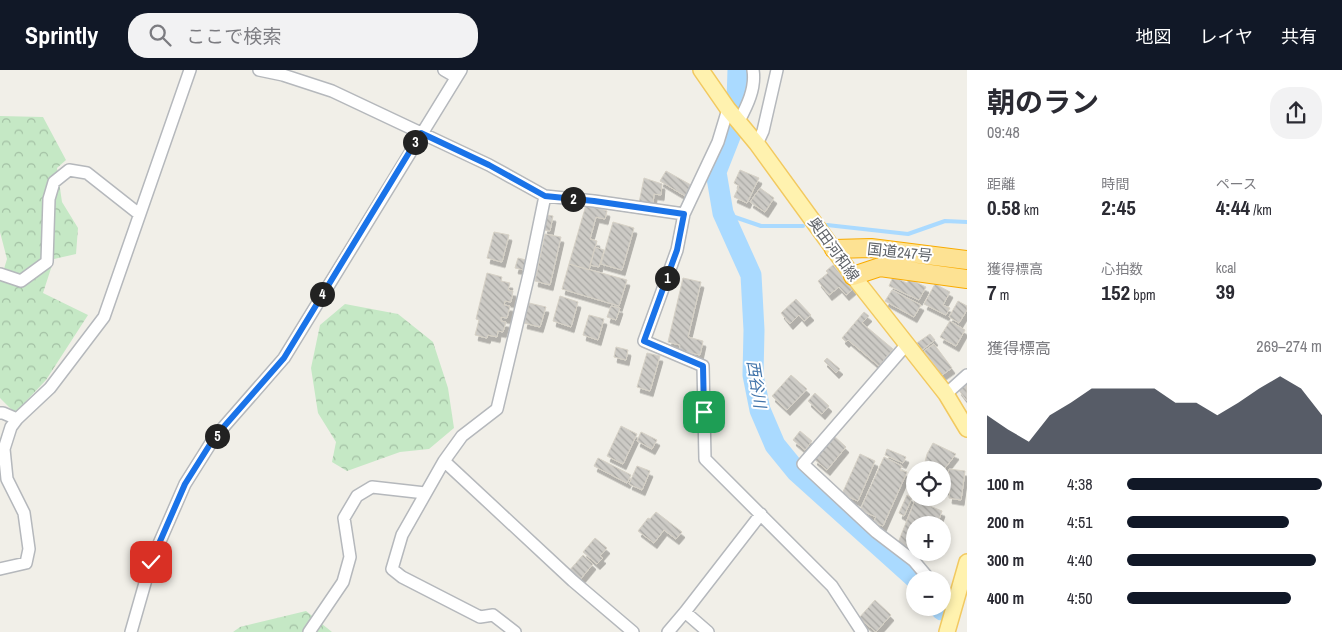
<!DOCTYPE html>
<html lang="ja">
<head>
<meta charset="utf-8">
<style>
	:root { --surface:#fff; --page:#f2f2f3; --text:#2b2b33; --muted:#7c7c81; --accent:#111827 }
	body { margin:0; font-family:"Archivo Narrow","Noto Sans JP",sans-serif; background:var(--page); color:var(--text); height:100vh; display:flex; flex-direction:column; font-size:19px; white-space:nowrap }
	* { box-sizing:border-box; margin:0 }
	p { font-size:16px; color:var(--muted) }
	.icon { flex:none; width:28px; height:28px; fill:none; stroke:currentColor; stroke-width:2; stroke-linecap:round; stroke-linejoin:round }
	.map { position:relative; flex:1; overflow:hidden }
	.panel { display:flex; flex-direction:column; background:var(--surface); width:375px }
	.panel>* { flex:none }
	.buttons { position:absolute; left:906px; top:391px; display:grid; gap:10px }
	.buttons a { display:grid; place-items:center; width:45px; height:45px; border-radius:50%; background:var(--surface); box-shadow:0 2px 8px #0003; font-size:25px }
	.pin { position:absolute; display:grid; place-items:center; width:42px; height:42px; color:#fff; margin:-21px; border-radius:10px; box-shadow:0 2px 8px #0006 }
	.km { position:absolute; width:25px; height:25px; margin:-12px; border-radius:50%; background:#222; color:#fff; font-size:14px; line-height:25px; text-align:center }
	.round { display:grid; place-items:center; flex:none; width:52px; height:52px; border-radius:20px; background:var(--page) }
	.summary { display:flex; align-items:center; justify-content:space-between; height:85px; padding:0 20px }
	h1 { font-size:28px; font-weight:700; line-height:38px }
	.figures { display:grid; grid-template-columns:repeat(3,1fr); gap:8px; height:85px; padding:5px 20px }
	.figures div { display:grid; align-content:center }
	.figures b { font-size:21px; font-weight:700 }
	.figures small { font-size:14px; font-weight:400 }
	.figures p { font-size:14px }
	.chart { height:140px; padding:10px 20px }
	.chart p { display:flex; justify-content:space-between }
	.chart svg { width:100%; height:90px; margin-top:5px; fill:var(--accent); opacity:.7 }
	ul { padding:0 20px; list-style:none; font-size:16px }
	li { display:grid; grid-template-columns:80px 60px 1fr; align-items:center; height:38px }
	li i { height:12px; border-radius:6px; background:var(--accent) }
	header { display:flex; align-items:center; gap:30px; box-sizing:border-box; height:70px; padding:0 25px; background:var(--accent); color:#fff }
	header strong { font-size:24px }
	nav { display:flex; gap:28px; margin-inline-start:auto; font-size:18px }
	.search { width:350px; height:45px; background:var(--page); display:flex; align-items:center; gap:12px; box-sizing:border-box; padding:0 18px; border-radius:20px; color:var(--muted); font-size:19px }
	main { display:flex; flex:1; min-height:0 }
	.map>svg:first-child { display:block }
	.forest { fill:url(#forest-crowns) }
	.lines { fill:none; stroke-linecap:round; stroke-linejoin:round }
	.stream { stroke:#aadaff; stroke-width:4 }
	.river { stroke:#aadaff; stroke-width:21 }
	.building { fill:url(#building-back-hatch); stroke:#d6d1c6; filter:url(#shadow) }
	.minor-casing { stroke:#b5b8bc; stroke-width:14 }
	.major-casing { stroke:#f2c960; stroke-width:18 }
	.highway-casing { stroke:#f9ab00; stroke-width:20 }
	.minor { stroke:#fff; stroke-width:11 }
	.major { stroke:#fff2af; stroke-width:15 }
	.highway { stroke:#fde293; stroke-width:18 }
	.route-casing { stroke:#fff; stroke-width:10 }
	.route { stroke:#1a73e8; stroke-width:6 }
	.labels { text-anchor:middle; dominant-baseline:central; stroke-width:4; stroke-linejoin:round; paint-order:stroke }
	.street-label { font-size:15px; fill:#5f6368; stroke:#fff }
	.water-label { font-size:16px; font-style:italic; fill:#4174aa; stroke:#fff }
</style>
</head>
<body>
<header>
<strong>Sprintly</strong>
<div class="search"><svg class="icon" aria-label="search" viewBox="0 0 24 24"><circle cx="10" cy="10" r="6"/><path d="M15 15l6 6"/></svg>ここで検索</div>
<nav><a>地図</a><a>レイヤ</a><a>共有</a></nav>
</header>
<main>
<div class="map">
<svg width="967" height="562" viewBox="0 0 967 562">
	<defs>
		<pattern id="forest-crowns" width="20" height="18" patternUnits="userSpaceOnUse" patternTransform="scale(1.25)"><rect width="20" height="18" fill="#c5e8c5"/><path d="M2 6a3 3 0 1 1 6 0M12 15a3 3 0 1 1 6 0" fill="none" stroke="#a3c0a4"/></pattern>
		<pattern id="building-back-hatch" width="6" height="6" patternUnits="userSpaceOnUse" patternTransform="scale(1.25)"><rect width="6" height="6" fill="#cccac5"/><path d="M-1 5l2 2M0 0l6 6M5-1l2 2" fill="none" stroke="#a9a8a4"/></pattern>
		<filter id="shadow"><feDropShadow dx="3" dy="5.5" stdDeviation="0" flood-color="#0004"/></filter>
	</defs>
	<rect width="100%" height="100%" fill="#f1efe8"/>
	<path class="forest" d="M0,46L43,47L66,90L57,98L62,132L78,158L76,184L54,189L43,223L88,245L46,310L15,343L0,328V212L7,189L0,162Z
		M345,234L398,244L433,272L448,318L454,358L429,379L400,382L347,401L332,392L336,372L318,343L311,298L320,255Z
		M306,541L332,562H233L240,557Z"/>
	<g class="lines">
		<path class="stream" d="M723,143L761,156H803
			M827,155L908,164L945,151L967,152"/>
		<path class="river" d="M737,31L738,0
			M731,64L716,102L723,143L751,205L754,260L753,305L760,340L775,375L797,402L917,510
			M940,538L942,540"/>
	</g>
	<path class="building" d="M740,100L759,108L747,133L734,127L739,116L734,113Z
		M666,101L691,115L685,126L660,111Z
		M644,108L662,114L661,125L654,124L653,134L639,133Z
		M760,118L774,128L765,142L750,132Z
		M586,135L607,141L605,149L596,147L590,169L597,171L589,200L569,194Z
		M547,145L553,146L550,161L544,160Z
		M613,152L634,158L622,200L601,194Z
		M494,162L509,165L502,192L487,188Z
		M545,164L561,167L550,215L535,211Z
		M595,177L604,180L599,197L590,195Z
		M518,188L526,190L524,200L515,198Z
		M569,194L627,210L619,236L562,219Z
		M833,195L853,219L846,225L839,217L829,225L818,211L828,203L826,201Z
		M487,203L502,207L501,211L510,213L508,220L513,221L511,232L505,231L504,235L510,236L507,248L501,247V251L506,252L503,262L498,261L497,267L488,265L487,268L475,265L479,250L476,249Z
		M893,207L907,213L909,209L926,217L919,230L889,216Z
		M683,208L701,212L688,267L703,271L700,285L679,280L680,275L668,272Z
		M935,214L950,222L943,235L950,238L946,245L924,234Z
		M892,220L921,235L914,247L885,231Z
		M560,226L578,232L571,257L553,251Z
		M796,229L811,245L804,251L799,245L790,254L781,243Z
		M958,231L967,236V240L959,253L949,247Z
		M529,233L546,237L540,257L524,253Z
		M611,236L620,238L616,250L607,247Z
		M864,242L869,246L862,253L893,279L879,296L848,270L846,272L842,268Z
		M589,245L604,249L598,270L583,265Z
		M950,251L965,260L956,276L940,267Z
		M930,264L935,270L922,280L917,273Z
		M934,274L952,298L942,305L924,281Z
		M616,277L628,280L626,290L614,287Z
		M647,283L660,286L650,321L637,317Z
		M827,288L840,299L836,303L824,291Z
		M791,305L807,319L787,340L772,326Z
		M967,312V331L958,319Z
		M815,323L829,336L822,344L808,331Z
		M621,356L637,364L623,394L607,386Z
		M800,361L812,371L805,380L793,370Z
		M641,362L657,370L652,379L637,371Z
		M834,366L846,377L827,400L814,389Z
		M933,373L956,384L942,402V400H933L924,396L927,384Z
		M887,379L906,387L903,393L885,385Z
		M860,384L875,391L858,431L842,424Z
		M884,387L902,396L900,400L907,402L883,456L873,452L876,447L860,440Z
		M598,388L631,405L627,413L594,396Z
		M637,396L650,401L642,420L629,414Z
		M949,399L965,401L961,430L949,428L950,421L945,420Z
		M907,425L912,428L904,446L899,443Z
		M915,430L942,441L937,455H915V480L898,473Z
		M656,442L682,462L676,469L664,460L654,473L638,461L648,448L650,449Z
		M595,468L607,478L600,486L603,488L597,494L583,482Z
		M583,485L593,494L579,511L568,502Z
		M875,530L891,545L876,562L859,548Z"/>
	<g class="lines">
		<defs>
			<path id="minor" d="M259,0L283,5L332,21L489,95L545,126L594,131L684,144
				M444,0L456,7
				M728,39L718,72L684,144L677,180L644,271L703,296L705,389L832,516L862,562
				M739,51C747,36 756,18 753,0
				M757,74L763,61L777,0
				M0,204L21,211L47,192L49,129L54,112L69,100L87,103L139,144
				M907,274L803,394L876,462L914,491L930,510
				M946,324L967,305
				M0,343H3L17,349
				M444,391L573,511L633,562
				M0,499L26,493L29,479L24,443L7,409L4,379L11,357L17,349L50,318L104,247L190,0
				M942,526L953,539
				M685,542L708,562
				M131,562L151,492L185,414L214,368L284,288L461,0
				M309,562L343,512L350,487L344,448L357,426L372,417L425,423
				M515,562L493,545L480,547L402,507L392,499L402,465L444,391L462,366L497,339L529,204L545,126
				M668,562L685,542L761,444"/>
			<path id="major" d="M701,0L728,39L757,74L853,206L946,324L967,359
				M947,562L967,492"/>
			<path id="highway" d="M834,179L871,178L967,190
				M853,206L880,197L967,209"/>
		</defs>
		<use href="#minor" class="minor-casing"/>
		<use href="#major" class="major-casing"/>
		<use href="#highway" class="highway-casing"/>
		<use href="#minor" class="minor"/>
		<use href="#major" class="major"/>
		<use href="#highway" class="highway"/>
	</g>
	<g class="lines">
		<defs>
			<path id="route" d="M151,492L185,414L214,368L284,288L421,63L489,95L545,126L594,131L684,144L677,180L644,271L703,296L704,342"/>
		</defs>
		<use href="#route" class="route-casing"/>
		<use href="#route" class="route"/>
	</g>
	<g class="labels">
		<g class="street-label">
			<text transform="translate(834 179) rotate(54)">奥田河和線</text>
			<text transform="translate(900 182) rotate(6)">国道247号</text>
		</g>
		<g class="water-label">
			<text transform="translate(757 314) rotate(81)">西谷川</text>
		</g>
	</g>
</svg>
<div class="buttons">
<a><svg class="icon" aria-label="locate" viewBox="0 0 24 24"><circle cx="12" cy="12" r="6"/><path d="M12 2v4M12 18v4M2 12h4M18 12h4"/></svg></a>
<a>+</a>
<a>−</a>
</div>
<div class="pin" style="left:704px;top:342px;background:#1e9e55"><svg class="icon" aria-label="arrive" viewBox="0 0 24 24"><path d="M6 21V4h12l-3 4 3 4H6"/></svg></div>
<div class="pin" style="left:151px;top:492px;background:#d93025"><svg class="icon" aria-label="check" viewBox="0 0 24 24"><path d="M5 12l5 5 9-10"/></svg></div>
<b class="km" style="left:667px;top:208px">1</b>
<b class="km" style="left:573px;top:129px">2</b>
<b class="km" style="left:415px;top:72px">3</b>
<b class="km" style="left:322px;top:224px">4</b>
<b class="km" style="left:217px;top:366px">5</b>
</div>
<section class="panel">
<div class="summary"><div><h1>朝のラン</h1><p>09:48</p></div><a class="round"><svg class="icon" aria-label="share" viewBox="0 0 24 24"><path d="M12 15V3M7 8l5-5 5 5M5 13v7h14v-7"/></svg></a></div>
<div class="figures">
<div><p>距離</p><b>0.58<small> km</small></b></div>
<div><p>時間</p><b>2:45</b></div>
<div><p>ペース</p><b>4:44<small> /km</small></b></div>
</div>
<div class="figures">
<div><p>獲得標高</p><b>7<small> m</small></b></div>
<div><p>心拍数</p><b>152<small> bpm</small></b></div>
<div><p>kcal</p><b>39</b></div>
</div>
<div class="chart"><p><span>獲得標高</span>269–274 m</p>
<svg viewBox="0 0 160 44" preserveAspectRatio="none"><path d="M0 44V25L10 32L20 38L30 25L40 19L50 12L60 12L70 12L80 12L90 19L100 19L110 25L120 19L130 12L140 6L150 12L160 25V44z"/></svg>
</div>
<ul>
<li><b>100 m</b>4:38<i style="width:100%"></i></li>
<li><b>200 m</b>4:51<i style="width:83%"></i></li>
<li><b>300 m</b>4:40<i style="width:97%"></i></li>
<li><b>400 m</b>4:50<i style="width:84%"></i></li>
</ul>
</section>
</main>
</body>
</html>
